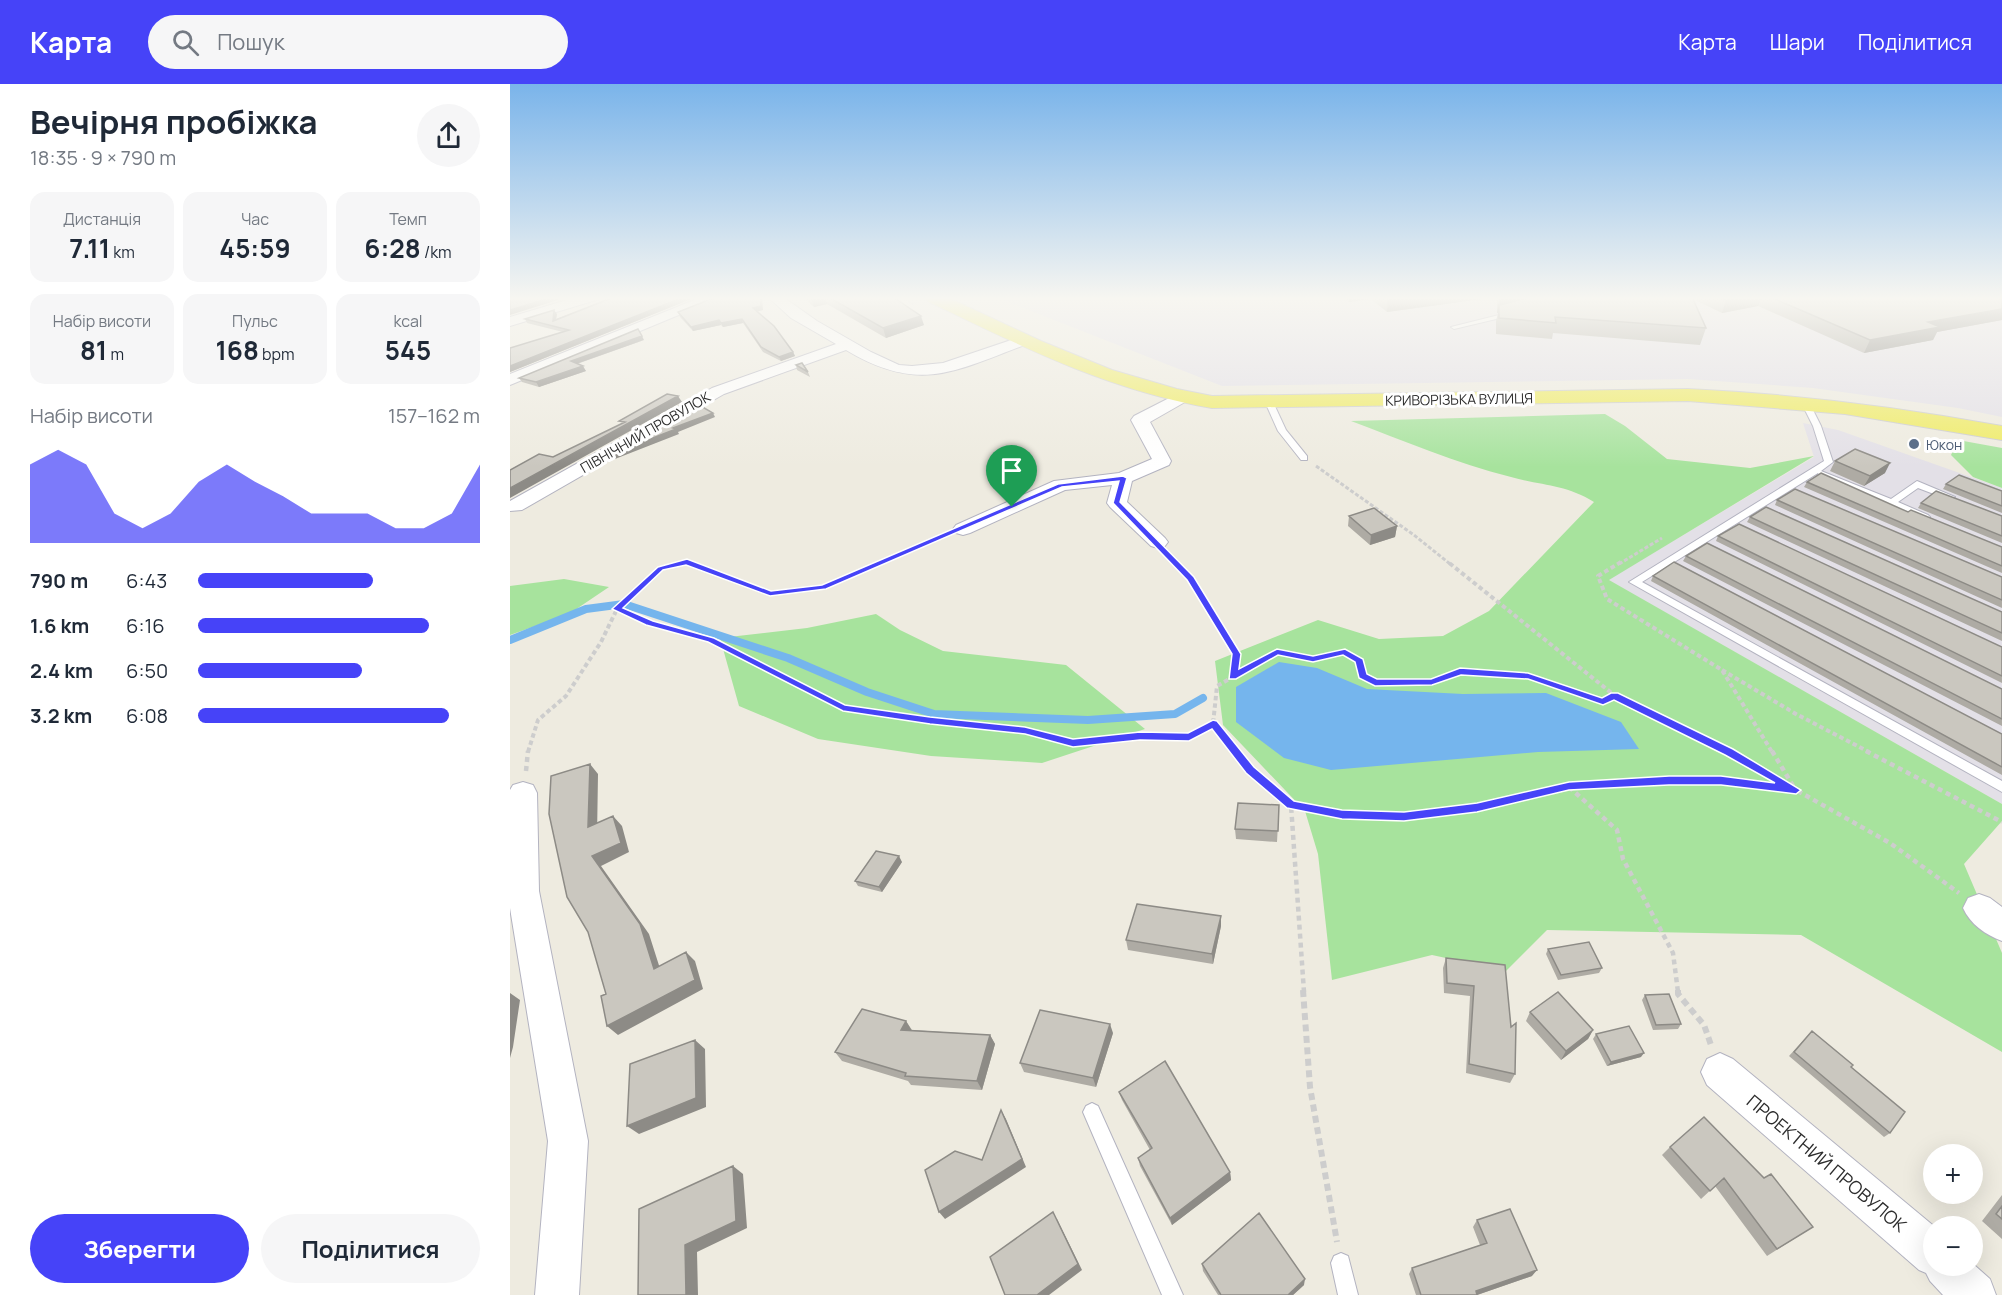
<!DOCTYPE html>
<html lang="uk">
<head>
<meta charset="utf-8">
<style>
	:root { --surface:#fff; --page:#f6f6f7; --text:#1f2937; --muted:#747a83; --accent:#4643f8 }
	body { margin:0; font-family:Manrope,sans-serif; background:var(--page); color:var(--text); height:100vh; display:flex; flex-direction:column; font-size:22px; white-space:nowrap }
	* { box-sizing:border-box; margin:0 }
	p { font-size:20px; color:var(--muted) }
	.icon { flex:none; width:33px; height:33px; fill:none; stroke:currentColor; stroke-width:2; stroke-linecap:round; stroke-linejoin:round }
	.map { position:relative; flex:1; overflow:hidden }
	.drawer { display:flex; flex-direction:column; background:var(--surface); width:510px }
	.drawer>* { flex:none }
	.fabs { position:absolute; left:1413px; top:1060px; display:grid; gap:12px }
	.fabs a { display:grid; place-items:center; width:60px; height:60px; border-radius:50%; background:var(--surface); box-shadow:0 6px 24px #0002; font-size:30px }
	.pin { position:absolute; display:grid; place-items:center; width:51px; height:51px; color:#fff; margin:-62px -26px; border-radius:50% 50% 50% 0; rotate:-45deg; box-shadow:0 0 6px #0007 }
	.pin .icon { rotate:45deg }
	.round { display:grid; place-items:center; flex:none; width:63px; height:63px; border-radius:32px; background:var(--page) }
	.head { display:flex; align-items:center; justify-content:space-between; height:102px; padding:0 30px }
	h1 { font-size:33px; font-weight:700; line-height:45px }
	.figures { display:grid; grid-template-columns:repeat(3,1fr); gap:9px; height:102px; padding:6px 30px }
	.figures div { display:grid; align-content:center; border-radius:15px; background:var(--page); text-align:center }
	.figures b { font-size:26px; font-weight:700 }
	.figures small { font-size:16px; font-weight:400 }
	.figures p { font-size:16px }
	.chart { height:168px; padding:12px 30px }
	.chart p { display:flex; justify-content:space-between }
	.chart svg { width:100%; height:108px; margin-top:6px; fill:var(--accent); opacity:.7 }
	.action { display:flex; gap:12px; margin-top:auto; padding:12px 30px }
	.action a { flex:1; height:69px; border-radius:36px; background:var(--accent); color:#fff; font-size:24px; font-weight:700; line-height:69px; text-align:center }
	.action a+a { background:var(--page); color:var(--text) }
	ul { padding:0 30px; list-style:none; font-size:20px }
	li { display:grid; grid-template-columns:96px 72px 1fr; align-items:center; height:45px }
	li i { height:15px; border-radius:8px; background:var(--accent) }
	header { display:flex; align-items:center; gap:36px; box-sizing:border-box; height:84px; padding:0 30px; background:var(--accent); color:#fff }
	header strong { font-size:28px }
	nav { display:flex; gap:33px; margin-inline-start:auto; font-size:21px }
	.search { width:420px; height:54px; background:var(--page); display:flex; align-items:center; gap:15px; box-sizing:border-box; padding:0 21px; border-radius:33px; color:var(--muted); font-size:22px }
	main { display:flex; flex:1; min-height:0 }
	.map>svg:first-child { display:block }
	.industrial { fill:#e3e0e7 }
	.green { fill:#a7e39d }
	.water { fill:#75b5ed }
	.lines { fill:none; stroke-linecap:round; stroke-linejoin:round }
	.stream { stroke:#75b5ed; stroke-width:8 }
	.lane-casing { stroke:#b3b3c0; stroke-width:2 }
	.street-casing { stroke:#b3b3c0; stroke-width:2 }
	.primary-casing { stroke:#cdcdcd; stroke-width:2 }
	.path-far4 { stroke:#cdcdcd; stroke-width:2; stroke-dasharray:3 1.5; stroke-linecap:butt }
	.path-far3 { stroke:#cdcdcd; stroke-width:3; stroke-dasharray:4 2; stroke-linecap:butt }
	.path-far2 { stroke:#cdcdcd; stroke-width:4; stroke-dasharray:4.5 3; stroke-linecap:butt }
	.path-far1 { stroke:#cdcdcd; stroke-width:4.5; stroke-dasharray:5 4; stroke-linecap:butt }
	.path { stroke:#cdcdcd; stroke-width:6; stroke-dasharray:7 4.5; stroke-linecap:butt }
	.lane { fill:#fff; fill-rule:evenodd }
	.street { fill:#fff; fill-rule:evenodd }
	.primary { fill:#efeb63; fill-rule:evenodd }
	.wall { fill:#aeaba4 }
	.shaded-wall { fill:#8d8b86 }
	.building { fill:#cac7bf; stroke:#8d8b86; stroke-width:1.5 }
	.route { fill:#4643f8; stroke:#fff; stroke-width:1.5; fill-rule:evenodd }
	.service-dot { fill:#5c6f8a; stroke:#fff; stroke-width:2 }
	.labels { text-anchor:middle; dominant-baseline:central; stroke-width:6; stroke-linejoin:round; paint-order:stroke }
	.far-street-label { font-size:14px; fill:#2d2d2d; stroke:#fff }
	.far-service-label { font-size:14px; fill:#4e5e75; stroke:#fff; text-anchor:start }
	.near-street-label { font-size:18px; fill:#2d2d2d; stroke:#fff }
</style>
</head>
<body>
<header>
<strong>Карта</strong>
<div class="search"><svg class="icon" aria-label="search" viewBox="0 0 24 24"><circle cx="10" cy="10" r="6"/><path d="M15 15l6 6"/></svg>Пошук</div>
<nav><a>Карта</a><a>Шари</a><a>Поділитися</a></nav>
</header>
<main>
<section class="drawer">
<div class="head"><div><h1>Вечірня пробіжка</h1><p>18:35 · 9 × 790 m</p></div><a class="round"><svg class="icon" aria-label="share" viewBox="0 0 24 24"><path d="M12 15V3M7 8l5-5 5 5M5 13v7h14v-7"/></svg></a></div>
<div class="figures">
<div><p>Дистанція</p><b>7.11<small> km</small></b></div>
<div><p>Час</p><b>45:59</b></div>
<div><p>Темп</p><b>6:28<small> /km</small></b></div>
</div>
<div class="figures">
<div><p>Набір висоти</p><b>81<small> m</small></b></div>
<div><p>Пульс</p><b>168<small> bpm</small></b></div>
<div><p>kcal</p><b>545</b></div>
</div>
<div class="chart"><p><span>Набір висоти</span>157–162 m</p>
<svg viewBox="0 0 160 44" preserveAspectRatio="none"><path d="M0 44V12L10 6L20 12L30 32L40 38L50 32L60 19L70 12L80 19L90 25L100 32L110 32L120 32L130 38L140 38L150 32L160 12V44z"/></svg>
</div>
<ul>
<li><b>790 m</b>6:43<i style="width:62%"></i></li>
<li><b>1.6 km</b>6:16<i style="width:82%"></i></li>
<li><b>2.4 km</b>6:50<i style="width:58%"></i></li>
<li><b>3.2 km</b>6:08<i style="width:89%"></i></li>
</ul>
<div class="action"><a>Зберегти</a><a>Поділитися</a></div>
</section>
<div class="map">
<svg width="1492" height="1211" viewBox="0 0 1492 1211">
	<rect width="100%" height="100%" fill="#eeebe0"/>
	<path class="industrial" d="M486,213H1492V333L1448,324L1303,304L1178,295L712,302Z
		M1293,339L1328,346L1492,404V720L1098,496L1304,373Z"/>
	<path class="green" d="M1095,330L1115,342L1157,375L1240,384L1304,372L1099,496L1492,720V737L1454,780L1492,869V968L1291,851L1037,846L996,887L922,871L822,896L808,770L795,727L713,641L705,577L808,536L869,555L933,552L979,527L1084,418C1055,400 1033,402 1001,393C946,379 894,357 841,337Z
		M1448,356L1492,364V404L1463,393L1441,371Z
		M54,495L99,503L59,530L0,551V502Z
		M366,530L390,546L433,567L556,581L635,645L532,679L421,672L308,655L229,622L210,554L297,544Z"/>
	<path class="water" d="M769,578L807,584L857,605L953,610L1036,609L1111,638L1129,665L1028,668L821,686L774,674L726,638V603Z"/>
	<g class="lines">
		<path class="stream" d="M0,556L76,525L114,520L278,574L357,608L424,630L578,636L665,630L693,614"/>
		<defs>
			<path id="lane" d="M1001,228L1004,230L1003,231L944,245L941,243Z
				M756,316L763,318L776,346L797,372V376H791L768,347L755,318Z
				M1292,316H1298L1311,342L1323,378L1311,387L1381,415L1407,397L1445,413L1440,416L1437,415L1408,404L1388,418L1418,431L1420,433L1415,436L1309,391L1308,389L1132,498L1492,697V708L1119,498L1314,377L1303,342L1291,318Z
				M582,1019L588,1022L673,1211H652L573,1028L576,1022Z
				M831,1169L838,1172L848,1211H828L821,1179L824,1172Z"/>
			<path id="street" d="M67,213H88L86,216L0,242V233Z
				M192,213H212L0,301V290Z
				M258,213H273L307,237L361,268L389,281L402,282L433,279L510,253H520L522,256L520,259C446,286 411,311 336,266L214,310L12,426L0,427V417L202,304L326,260L281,234Z
				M669,309L677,314L675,318L640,338L661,377L659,381L622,397L617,418L655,454L658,458L655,462L648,464L641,462L600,423L597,419L602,401L555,406L460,449L453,451L446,449L443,445L446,441L544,397L609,389L642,375L621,336L624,332Z
				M13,698L23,701L27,709L29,807L78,1057L69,1211H25L38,1057L0,824V706L3,701Z
				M1469,810L1480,814L1492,823V857C1476,851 1460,840 1453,824L1458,814Z
				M1210,969L1223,975L1425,1143H1424V1182H1462V1179L1480,1195L1486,1211H1433L1420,1197L1416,1189L1409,1186L1197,1001L1191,988L1197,975Z"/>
			<path id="primary" d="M414,213H437L531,257L602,286L667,305L702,312L1178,305C1284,310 1388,323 1492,342V356L1335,330L1178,317L702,324C598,306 511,262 417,217Z"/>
		</defs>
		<use href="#lane" class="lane-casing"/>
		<use href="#street" class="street-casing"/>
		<use href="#primary" class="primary-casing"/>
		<path class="path-far4" d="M390,213L403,220"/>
		<path class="path-far3" d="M806,382L904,451L940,480
			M660,472L667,480
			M171,480H181
			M370,480L434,453
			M1109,480L1152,454"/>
		<path class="path-far2" d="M177,478L260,510L313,503L373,478
			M666,478L681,494L727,570L723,593
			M1111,478L1088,492L1097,515L1212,586L1262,668
			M107,525L139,539L201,556L333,624L420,637L515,646L563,659L630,652L679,653L703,640
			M1212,586L1286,630L1359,668
			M1104,611L1219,668
			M18,668L28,636L56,612L91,558L107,525L151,485L177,478
			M726,668L703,640L707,602L767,568L803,575L835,568L849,577L852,591L865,598H922L950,587L1018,592L1093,618L1104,611L938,478"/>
		<path class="path-far1" d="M725,667L740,686L781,721L794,908
			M1217,667L1380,759L1449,809
			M1262,667L1285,705
			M1356,667L1492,738
			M16,687L18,667
			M1059,703L1107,746L1113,775L1163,869L1168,908
			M781,721L832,730L894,732L967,724L1059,702L1211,697L1286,706"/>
		<path class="path" d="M793,906L800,1003L827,1158
			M1168,906V910L1194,941L1201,961"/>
		<use href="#lane" class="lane"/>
		<use href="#street" class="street"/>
		<use href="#primary" class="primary"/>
	</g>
	<path class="wall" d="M104,213H186L0,288V264L53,248L17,239L15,235L47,230L46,235Z
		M293,213H383L414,241L376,254L317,220L304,223Z
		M833,213H986L877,228L861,215L839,218Z
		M987,213H1492V236L1427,248L1423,256L1354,269L1248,222L1212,229L1183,215L1196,244L1190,261L1043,249L1042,255L986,250V237L988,229H987Z
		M253,226L248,227L283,268L285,272L271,277L253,268L233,239L213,243L211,241L183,247L170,233L168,228Z
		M134,256L67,280L76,287L29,303L12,298L9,294Z
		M286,281L298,288L300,293L287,286Z
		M1325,377L1375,389L1354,402L1320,387Z
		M1297,398L1398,428L1492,463V489L1294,403Z
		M1436,400L1492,407V429L1433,405Z
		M1267,416L1492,493V524L1265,421Z
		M1411,419L1492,432V459L1408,424Z
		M839,432L887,442L885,453L860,461L838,442Z
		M1240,433L1492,528V557L1237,438Z
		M1208,452L1492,563V599L1206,457Z
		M1176,472L1492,605V642L1173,477Z
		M1143,492L1492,650V691L1141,497Z
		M769,721L767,758L726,755L725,745Z
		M392,778L372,808L348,802L345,797Z
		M711,832V842L703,880L618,866L616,856Z
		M1038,865L1092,884L1089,889L1048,896L1036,870Z
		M936,874L995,881L1005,990L1000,999L956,989L960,912L934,909L933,884Z
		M1135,911L1171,940L1168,945L1143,946L1132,916Z
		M1020,928L1083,946L1078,955L1051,976L1016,937Z
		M396,937L402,946L480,951L485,960L472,1006L401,1001L398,997L332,977L325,968Z
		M1302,947L1341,983L1380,1049L1374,1053L1279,972Z
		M603,949L586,1003L514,988L510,979Z
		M1086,950L1131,973L1097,982L1083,955Z
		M609,1008L720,1088L721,1096L662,1141L630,1082L628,1074L640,1066L612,1016Z
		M1160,1063L1254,1094L1303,1143L1257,1172L1205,1102L1191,1115L1152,1071Z
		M1492,1111V1155L1472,1137Z
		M967,1136L1022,1192L967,1211H906L899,1190L902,1184L970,1161L963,1143Z
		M692,1180L794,1201L783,1211H708L693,1187Z"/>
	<path class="shaded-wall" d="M43,213H49L48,216L0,231V226Z
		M174,213H186L0,288V282Z
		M251,213H252L253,226L245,228L243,224Z
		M304,213H315L317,220L304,223L301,214Z
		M839,213H861V215L839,218Z
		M878,213H986L877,228Z
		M990,213H1037L989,221L988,229H987Z
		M1235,213H1252L1248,222L1212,229L1216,216Z
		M1492,225V236L1427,248L1423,256L1354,269L1360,256L1418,238Z
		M44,226L47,230L45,241L43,237Z
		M411,232L414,241L376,254L373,244Z
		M232,235L233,239L213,243L211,239Z
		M209,236L211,241L183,247L181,243Z
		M132,252L134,256L63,281L61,277Z
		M283,268L285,272L271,277L269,273Z
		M73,282L76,287L29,303L26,298Z
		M168,312L172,318L0,414V404Z
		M203,329L205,333L168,348L169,350L105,375L102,370L163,344Z
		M1380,379L1375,389L1354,402L1360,392Z
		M887,442L885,453L860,461L861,451Z
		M80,680L88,690L87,753L78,743Z
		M103,732L112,742L119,768L91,782L139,850L153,894L144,885L82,772Z
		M389,772L392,778L372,808L369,803Z
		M711,832V842L703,880L702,870Z
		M176,868L185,877L193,905L108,951L97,942Z
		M0,909L10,916L3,963L0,974Z
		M396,937L402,947L391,946Z
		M600,940L603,949L586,1003L583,994Z
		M1083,946L1078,955L1051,976L1056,967Z
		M480,951L485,960L472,1006L467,997Z
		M185,956L195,965L196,1023L129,1050L117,1042Z
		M1134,969L1131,973L1097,982L1101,978Z
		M491,1026L496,1035L516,1083L435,1135L429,1128L512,1075Z
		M223,1082L233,1090L237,1144L187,1168L188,1211H176L175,1161Z
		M720,1088L721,1096L662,1141L660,1134Z
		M547,1135L572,1186L539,1211H527Z
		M1027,1186L1022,1192L967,1211L966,1207Z
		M795,1195L794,1201L783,1211H778Z"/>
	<path class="building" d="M7,213H43L0,226V214Z
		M104,213H174L0,282V264L59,246L15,235L44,226L43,237Z
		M206,213H251V222L243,224L264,242L283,268L269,273L251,263L232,235L211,239L209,236L181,243L168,228Z
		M318,213H383L411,232L373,244Z
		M1022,213H1182L1196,244L1045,233L1046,239L989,234V221Z
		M1210,213H1235L1216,216Z
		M1260,213H1492V225L1418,238L1430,243L1360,256Z
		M128,245L132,252L61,277L73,282L26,298L9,294Z
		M292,279L298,288L286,281Z
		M157,310L168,312L0,404V386L29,370L43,373L115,338L109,337Z
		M189,321L203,329L163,344L166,345L102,370Z
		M1345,365L1380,379L1360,392L1325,377Z
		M1311,389L1398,428L1401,426L1492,463V482L1297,398Z
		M1449,391L1492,407V422L1436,400Z
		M1285,405L1492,493V516L1267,416Z
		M1426,407L1492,432V452L1411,419Z
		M1256,423L1492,528V549L1240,433Z
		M864,424L887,442L861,451L839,432Z
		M1229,440L1492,563V592L1208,452Z
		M1197,459L1492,605V635L1176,472Z
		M1164,478L1492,650V683L1143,492Z
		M80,680L78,743L103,732L111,759L82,772L130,840L144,885L176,868L185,896L97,942L91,912L96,910L78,848L57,813L39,730L41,692Z
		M728,719L769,721L768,747L725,745Z
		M366,767L389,772L369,803L345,797Z
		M627,820L711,832L702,870L616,856Z
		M1079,858L1092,884L1051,891L1038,865Z
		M936,874L995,881L1001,943L1006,939L1005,990L959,980L964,902L937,899Z
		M1048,908L1083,946L1056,967L1020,928Z
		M1159,910L1171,940L1146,941L1135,911Z
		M352,925L396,937L391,946L480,951L467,997L395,992L396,989L325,968Z
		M530,926L600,940L583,994L510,979Z
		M1119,942L1134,969L1101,978L1086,950Z
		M1302,947L1343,981L1341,983L1395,1028L1380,1049L1284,968Z
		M185,956L186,1014L117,1042L120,980Z
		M655,977L720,1088L660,1134L628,1074L642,1064L609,1008Z
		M491,1026L512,1075L429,1128L415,1086L445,1067L472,1076Z
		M1194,1033L1254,1094L1261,1090L1303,1143L1267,1165L1214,1094L1200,1107L1160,1063Z
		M223,1082L226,1137L175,1161L176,1211H128L129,1125Z
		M1492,1122V1135L1486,1130Z
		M1000,1125L1027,1186L966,1207L967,1211H911L902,1184L977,1159L967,1136Z
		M543,1128L568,1180L527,1211H495L480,1173Z
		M749,1129L795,1195L778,1211H711L692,1180Z"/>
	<linearGradient id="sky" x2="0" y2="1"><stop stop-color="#7ab4ea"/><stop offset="0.56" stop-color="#f7f6f1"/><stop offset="1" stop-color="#f7f6f1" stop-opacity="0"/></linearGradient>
	<rect width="1492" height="383" fill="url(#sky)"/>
	<path class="route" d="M613,392L617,394L610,418L684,493L731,570L729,585L767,565L803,572L835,565L853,575L857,590L867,595H921L950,584L1018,589L1092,614L1101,609H1108L1223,665L1291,706L1286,710L1211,701H1159L1059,706L967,728L894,737L832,735L777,724L736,689L702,645L679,657L630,656L563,663L515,650L420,640L333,627L198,558L136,541L102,525L148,483L177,475L261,507L312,501L548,400ZM609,397L603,419L677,496L722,570L719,595H726L768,571L803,578L833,571L845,578L849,594L865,602L922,601L951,591L1018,595L1093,621L1104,616L1215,671L1265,699L1211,692H1159L1059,698L967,719L894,728L832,726L784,717L744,683L707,637L703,636L678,649L630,648L563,655L515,643L420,633L335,621L204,554L143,537L113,524L153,486L176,481L260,512L316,505L552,403Z"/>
	<circle class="service-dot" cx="1404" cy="360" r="6"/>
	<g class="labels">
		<g class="far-street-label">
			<text transform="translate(949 315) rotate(-1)">КРИВОРІЗЬКА ВУЛИЦЯ</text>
			<text transform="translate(135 348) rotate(-30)">ПІВНІЧНИЙ ПРОВУЛОК</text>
		</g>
		<g class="far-service-label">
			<text x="1416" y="360">Юкон</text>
		</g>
		<g class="near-street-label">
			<text transform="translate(1317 1079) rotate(40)">ПРОЕКТНИЙ ПРОВУЛОК</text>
		</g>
	</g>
</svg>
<div class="fabs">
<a>+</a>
<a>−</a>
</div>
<div class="pin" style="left:502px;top:423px;background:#1e9e55"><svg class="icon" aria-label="arrive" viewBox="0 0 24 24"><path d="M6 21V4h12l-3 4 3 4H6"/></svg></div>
</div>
</main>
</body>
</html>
